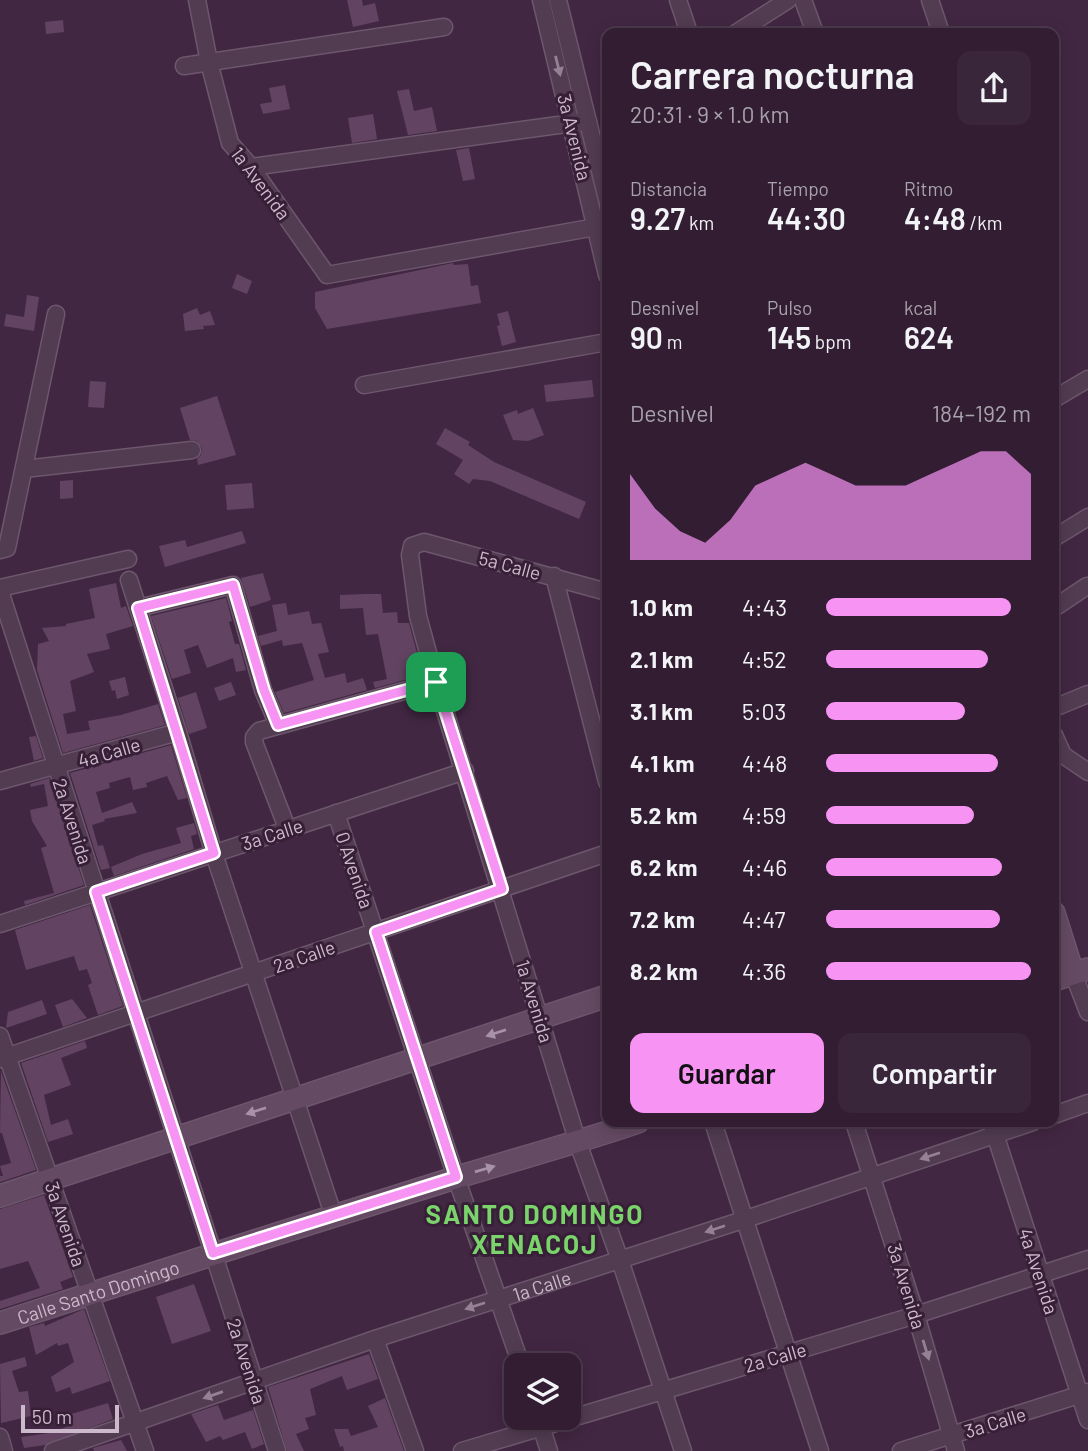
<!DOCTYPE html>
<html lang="es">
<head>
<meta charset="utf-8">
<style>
	:root { --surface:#321d32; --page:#3a263a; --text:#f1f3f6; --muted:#a8a2ac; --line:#4d3b4d; --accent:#f693f3 }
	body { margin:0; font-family:Barlow,sans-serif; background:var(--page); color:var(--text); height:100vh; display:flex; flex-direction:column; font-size:26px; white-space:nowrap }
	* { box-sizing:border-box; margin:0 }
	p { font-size:23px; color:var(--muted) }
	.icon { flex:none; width:38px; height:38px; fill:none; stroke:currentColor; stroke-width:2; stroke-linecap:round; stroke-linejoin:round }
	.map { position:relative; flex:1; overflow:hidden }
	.drawer { position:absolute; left:602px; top:28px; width:457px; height:1099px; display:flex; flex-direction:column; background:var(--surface); border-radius:14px; box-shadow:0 4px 18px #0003,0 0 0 2px var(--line) }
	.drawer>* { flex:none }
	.tools { position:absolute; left:504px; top:1353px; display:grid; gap:14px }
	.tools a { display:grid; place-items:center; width:77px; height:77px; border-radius:14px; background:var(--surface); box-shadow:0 4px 18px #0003,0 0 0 2px var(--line); font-size:35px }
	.scale { position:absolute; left:21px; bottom:18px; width:98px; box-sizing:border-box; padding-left:7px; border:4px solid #ccb9cb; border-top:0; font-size:19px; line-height:24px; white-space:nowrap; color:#ccb9cb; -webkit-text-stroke:5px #372037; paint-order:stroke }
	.pin { position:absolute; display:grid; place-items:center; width:60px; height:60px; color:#fff; margin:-30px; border-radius:14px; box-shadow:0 4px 10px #0006 }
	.round { display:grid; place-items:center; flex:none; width:74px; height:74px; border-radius:14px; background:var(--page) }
	.headline { display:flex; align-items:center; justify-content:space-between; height:119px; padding:0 28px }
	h1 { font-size:38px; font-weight:600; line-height:52px }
	.metrics { display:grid; grid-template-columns:repeat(3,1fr); gap:10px; height:119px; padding:7px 28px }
	.metrics div { display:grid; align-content:center }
	.metrics b { font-size:30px; font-weight:600 }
	.metrics small { font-size:19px; font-weight:400 }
	.metrics p { font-size:19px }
	.chart { height:196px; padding:14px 28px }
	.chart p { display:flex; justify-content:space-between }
	.chart svg { width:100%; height:126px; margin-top:7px; fill:var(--accent); opacity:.7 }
	.button { display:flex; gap:14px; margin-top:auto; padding:14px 28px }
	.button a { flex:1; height:80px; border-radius:14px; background:var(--accent); color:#111; font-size:28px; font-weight:600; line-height:80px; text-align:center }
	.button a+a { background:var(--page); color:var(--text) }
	ul { padding:0 28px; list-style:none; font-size:23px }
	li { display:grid; grid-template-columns:112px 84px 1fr; align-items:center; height:52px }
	li i { height:18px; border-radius:9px; background:var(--accent) }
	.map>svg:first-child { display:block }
	.building { fill:#624462 }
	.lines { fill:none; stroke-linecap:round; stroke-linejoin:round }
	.minor-casing { stroke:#6c576c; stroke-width:19 }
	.secondary-casing { stroke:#6c576c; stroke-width:24 }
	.minor { stroke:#523c52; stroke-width:16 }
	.secondary { stroke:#654a63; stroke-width:21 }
	.oneway { fill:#958195 }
	.oneway2 { fill:#a892a7 }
	.route-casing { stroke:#fff; stroke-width:14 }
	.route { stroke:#f693f3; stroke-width:9 }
	.labels { text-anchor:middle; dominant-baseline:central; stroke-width:6; stroke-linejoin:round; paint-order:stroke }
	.street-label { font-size:19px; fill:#ccb9cb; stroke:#372037 }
	.district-label { font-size:26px; font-weight:bold; letter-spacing:2px; fill:#7ad46b; stroke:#372037 }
</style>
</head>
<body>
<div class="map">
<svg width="1088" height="1451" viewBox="0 0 1088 1451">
	<rect width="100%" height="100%" fill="#422742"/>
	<path class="building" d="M347,0H362L363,6L375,3L379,21L353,27Z
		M63,20L64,32L46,34L45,22Z
		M285,85L290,109L263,114L260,104L272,102L269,88Z
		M409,89L414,111L432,107L437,131L408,135L397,91Z
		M373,114L377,139L352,143L348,118Z
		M469,148L475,179L463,181L456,150Z
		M453,263L454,265L468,264L471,286L478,285L481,303L327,329L315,308V292Z
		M237,274L252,281L247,294L232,288Z
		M27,295L39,297L34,331L4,326L6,314L24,317Z
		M197,308L200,315L210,311L215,325L203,326L204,329L185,331L183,314Z
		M508,311L516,342L502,346L497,326L500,325L497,314Z
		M592,380L594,397L546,402L544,385Z
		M90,381L106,382L104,408L88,407Z
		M217,396L236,455L198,465L197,459L201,455L202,448L197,441L190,440L180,408Z
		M533,408L544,435L528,441L513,440L503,415L517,410L518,414Z
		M445,428L470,442L468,445L494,462L586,502L579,519L490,481L473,479L469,484L454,474L463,460L436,444Z
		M73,480V498L60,499V481Z
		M252,483L254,508L227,510L225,485Z
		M242,531L246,543L165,567L159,546L185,540L187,547Z
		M263,573L271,600L250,607L241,578Z
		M116,583L121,608L126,606L133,626L106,634L110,649L87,654L94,672L70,681L76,711L63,714L67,734L90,730L88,721L121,715L158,704L165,725L63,753L37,670L38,644L49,641L42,628L66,626V624L95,618L89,589Z
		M365,594H381L383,613L397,612L398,623H409L423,675L375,688L373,682L387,679L378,634L366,635L363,608L340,609V595Z
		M226,598L232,621L229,622L235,644H239L246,670L236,672L233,658L207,668L198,645L184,650L191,673L172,679L151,616Z
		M286,603L288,615L309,611L312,624L321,623L329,652L318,654L325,678L345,673L347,683L363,678L367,690L284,713L275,692L314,680L302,643L283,646L282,640L261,646L258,636L277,631L272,605Z
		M125,677L129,695L117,699L115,690L112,691L109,681Z
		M231,682L236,695L219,701L214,688Z
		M196,692L207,728L189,734L178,698Z
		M36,736L43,758L30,762L34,761L29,737Z
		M171,745L187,798L178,800L167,776L146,783L147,787L133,790L130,777L109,783L110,788L96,792L102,813L132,802L137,813L104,819L105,821L92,825L98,846L103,845L110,868L101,870L70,773Z
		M49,778L84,885L25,905L24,901L54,893L41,848L47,846L32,821L30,810L48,806L44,784L31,787L30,784Z
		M194,823L197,834L191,836L194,849L114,876L111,867L142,854L181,843L176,828Z
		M90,905L123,1006L98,1015L88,985L92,983L87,969L79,971L74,956L26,970L15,930Z
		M72,999L87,1018L63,1027L55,1005Z
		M42,1000L47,1014L6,1028L8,1012Z
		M85,1041L87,1048L61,1058L71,1085L44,1095L51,1125L68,1119L73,1134L48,1142L21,1063Z
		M1,1071L36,1170L0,1182V1176H3L0,1166L11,1163L2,1133H0Z
		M44,1195L73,1277L60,1282L63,1289L0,1309V1301L40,1288L28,1261L0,1269V1209Z
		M194,1284L211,1331L172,1344L156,1297Z
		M84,1309L110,1381L72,1394L70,1387L56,1392L51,1377L74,1362L68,1343L58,1346L57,1343L36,1355L29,1327L44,1323L45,1326Z
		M369,1354L378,1379L347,1390L342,1376L310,1389L316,1415L305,1418L309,1429L296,1434L304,1451H287L268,1387Z
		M25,1357L27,1366L12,1371L19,1392L28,1391L31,1416L1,1423L0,1364Z
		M385,1398L404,1451H344L343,1446L340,1447L334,1429H348L351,1436L378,1427L368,1406Z
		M108,1403L113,1419L45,1445L24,1448L21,1437L49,1433L72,1425L68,1415Z
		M218,1405L224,1420L253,1410L264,1444L252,1449L245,1432L223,1440L220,1436L206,1442L191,1414Z
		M121,1440L127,1451H94L93,1448Z"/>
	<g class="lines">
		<defs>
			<g id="minor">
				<path d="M197,0L209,62L230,143L251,167L327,275L596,227"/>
				<path d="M541,0L607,275"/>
				<path d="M558,0L607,199"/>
				<path d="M678,0L689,33"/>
				<path d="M803,0L815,33"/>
				<path d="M930,0L941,33"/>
				<path d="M736,33L788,0"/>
				<path d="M184,66L444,27"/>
				<path d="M251,167L588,121"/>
				<path d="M364,385L607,342"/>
				<path d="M1054,399L1088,379"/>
				<path d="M24,469L192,450"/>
				<path d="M1054,538L1088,517"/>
				<path d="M0,550L7,548L56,314"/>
				<path d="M554,576L607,782"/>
				<path d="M129,580L178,732L214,854L334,1217"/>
				<path d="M0,588L128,559"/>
				<path d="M0,591L277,1451"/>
				<path d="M607,592L424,542L412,546L410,555L418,616L436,682L578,1143L620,1260L683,1451"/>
				<path d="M138,608L233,585L263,690L278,725"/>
				<path d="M1054,608L1087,586"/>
				<path d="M1054,708L1088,694"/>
				<path d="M1054,735L1063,755L1088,772"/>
				<path d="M0,781L178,732"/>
				<path d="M336,813L456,1177L521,1365"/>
				<path d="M287,828L254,742V737L259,731L436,682"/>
				<path d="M0,924L465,771"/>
				<path d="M1073,973L1088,1012"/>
				<path d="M0,1036L145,1451"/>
				<path d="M0,1059L607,853"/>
				<path d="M1054,1115L1088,1103"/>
				<path d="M713,1122L820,1451"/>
				<path d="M854,1122L916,1315L956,1451"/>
				<path d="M991,1122L1088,1420"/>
				<path d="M375,1339L415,1451"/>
				<path d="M539,1420L549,1451"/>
				<path d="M0,1437L4,1451"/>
				<path id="s1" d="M53,1451L375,1339L746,1219L1033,1122"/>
				<path d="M462,1451L916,1315L1088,1259"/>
				<path d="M901,1451L1088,1392"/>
			</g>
			<g id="secondary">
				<path d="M1054,913L1073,973"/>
				<path d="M1054,980L1088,969"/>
				<path d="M0,1196L607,996"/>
				<path id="s2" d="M0,1323C151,1274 303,1225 455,1178C516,1159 577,1143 638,1122"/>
			</g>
		</defs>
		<use href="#minor" class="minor-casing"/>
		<use href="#secondary" class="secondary-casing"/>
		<use href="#minor" class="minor"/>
		<use href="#secondary" class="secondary"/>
	</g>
	<defs><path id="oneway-solid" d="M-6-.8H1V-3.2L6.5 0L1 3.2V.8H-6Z" transform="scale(1.75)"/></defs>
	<g class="oneway">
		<use href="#oneway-solid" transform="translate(558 66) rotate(76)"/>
		<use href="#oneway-solid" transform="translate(930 1156) rotate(162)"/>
		<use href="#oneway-solid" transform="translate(715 1229) rotate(162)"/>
		<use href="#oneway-solid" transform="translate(475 1306) rotate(162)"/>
		<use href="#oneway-solid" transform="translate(926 1350) rotate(73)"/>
		<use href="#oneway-solid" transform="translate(213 1395) rotate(161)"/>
	</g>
	<g class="oneway2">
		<use href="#oneway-solid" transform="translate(496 1033) rotate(162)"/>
		<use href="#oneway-solid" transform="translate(256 1111) rotate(162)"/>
		<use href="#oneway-solid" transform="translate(485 1169) rotate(-16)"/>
	</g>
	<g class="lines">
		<defs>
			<path id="route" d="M233,585L264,690L278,725L436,682L502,889L376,932L456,1177L213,1253L96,892L214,853L138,608Z"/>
		</defs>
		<use href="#route" class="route-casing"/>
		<use href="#route" class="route"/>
	</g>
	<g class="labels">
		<g class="street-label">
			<text transform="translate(575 137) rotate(76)">3a Avenida</text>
			<text transform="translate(261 183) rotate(53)">1a Avenida</text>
			<text transform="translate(510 565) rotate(15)">5a Calle</text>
			<text transform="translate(109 752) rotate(-16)">4a Calle</text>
			<text transform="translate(73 821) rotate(72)">2a Avenida</text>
			<text transform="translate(272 834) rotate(-18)">3a Calle</text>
			<text transform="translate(355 870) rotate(71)">0 Avenida</text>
			<text transform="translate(304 956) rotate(-19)">2a Calle</text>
			<text transform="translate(535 1001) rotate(73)">1a Avenida</text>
			<text transform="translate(66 1224) rotate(71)">3a Avenida</text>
			<text transform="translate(1039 1271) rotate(72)">4a Avenida</text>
			<text stroke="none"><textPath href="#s1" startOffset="516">1a Calle</textPath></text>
			<text transform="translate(907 1286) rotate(73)">3a Avenida</text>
			<text stroke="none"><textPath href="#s2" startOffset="103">Calle Santo Domingo</textPath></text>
			<text transform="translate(775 1357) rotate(-16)">2a Calle</text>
			<text transform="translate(247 1361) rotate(72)">2a Avenida</text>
			<text transform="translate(995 1422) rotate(-17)">3a Calle</text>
		</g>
		<g class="district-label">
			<text x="535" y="1213">SANTO DOMINGO<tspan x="535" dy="30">XENACOJ</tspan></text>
		</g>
	</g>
</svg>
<div class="tools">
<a><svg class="icon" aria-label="layers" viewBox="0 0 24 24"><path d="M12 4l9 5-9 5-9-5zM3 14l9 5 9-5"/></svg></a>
</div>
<div class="scale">50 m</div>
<div class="pin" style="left:436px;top:682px;background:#1e9e55"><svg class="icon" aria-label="arrive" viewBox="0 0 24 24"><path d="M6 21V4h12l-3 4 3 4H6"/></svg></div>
<section class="drawer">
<div class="headline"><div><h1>Carrera nocturna</h1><p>20:31 · 9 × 1.0 km</p></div><a class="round"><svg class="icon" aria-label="share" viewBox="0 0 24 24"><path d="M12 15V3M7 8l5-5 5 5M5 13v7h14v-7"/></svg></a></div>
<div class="metrics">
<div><p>Distancia</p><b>9.27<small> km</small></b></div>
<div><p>Tiempo</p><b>44:30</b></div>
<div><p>Ritmo</p><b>4:48<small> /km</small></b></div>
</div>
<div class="metrics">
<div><p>Desnivel</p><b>90<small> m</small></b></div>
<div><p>Pulso</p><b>145<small> bpm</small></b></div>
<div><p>kcal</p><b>624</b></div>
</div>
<div class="chart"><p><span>Desnivel</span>184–192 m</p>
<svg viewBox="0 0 160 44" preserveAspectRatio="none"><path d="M0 44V14L10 26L20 34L30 38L40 30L50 18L60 14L70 10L80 14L90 18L100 18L110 18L120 14L130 10L140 6L150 6L160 14V44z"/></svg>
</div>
<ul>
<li><b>1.0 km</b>4:43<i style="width:90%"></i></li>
<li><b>2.1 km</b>4:52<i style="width:79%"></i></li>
<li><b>3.1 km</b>5:03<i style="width:68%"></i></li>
<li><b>4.1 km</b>4:48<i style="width:84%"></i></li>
<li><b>5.2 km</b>4:59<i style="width:72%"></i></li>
<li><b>6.2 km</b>4:46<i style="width:86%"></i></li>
<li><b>7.2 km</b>4:47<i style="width:85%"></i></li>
<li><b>8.2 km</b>4:36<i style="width:100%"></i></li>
</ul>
<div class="button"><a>Guardar</a><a>Compartir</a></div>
</section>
</div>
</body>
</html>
